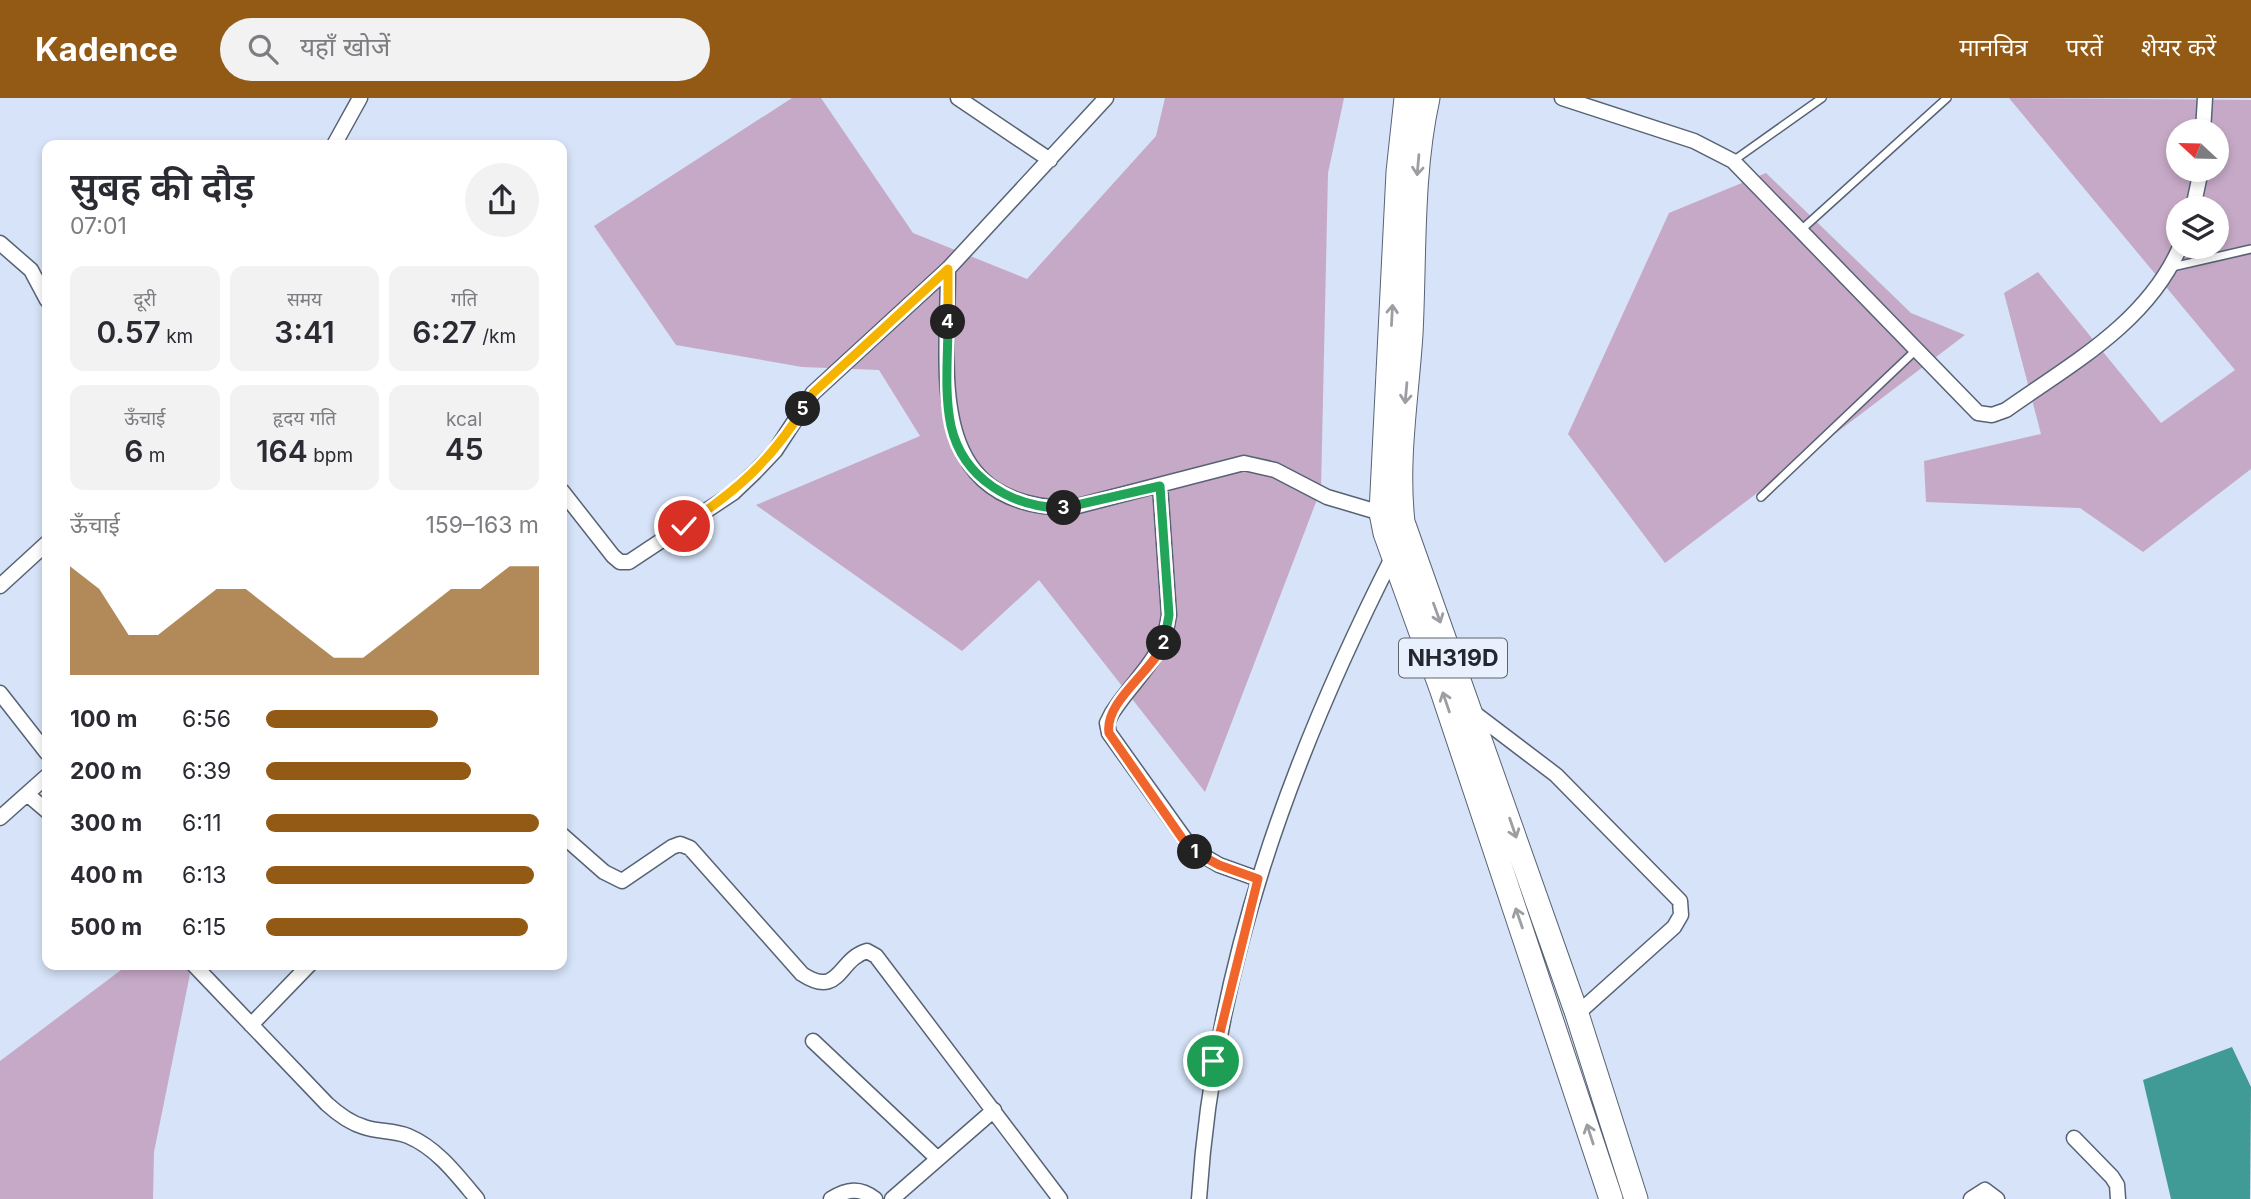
<!DOCTYPE html>
<html lang="hi">
<head>
<meta charset="utf-8">
<style>
	:root { --surface:#fff; --page:#f2f2f3; --text:#2b2b33; --muted:#7c7c81; --accent:#925a14 }
	body { margin:0; font-family:Inter,"Noto Sans Devanagari",sans-serif; background:var(--page); color:var(--text); height:100vh; display:flex; flex-direction:column; font-size:26px; white-space:nowrap }
	* { box-sizing:border-box; margin:0 }
	p { font-size:23px; color:var(--muted) }
	.icon { flex:none; width:38px; height:38px; fill:none; stroke:currentColor; stroke-width:2; stroke-linecap:round; stroke-linejoin:round }
	.map { position:relative; flex:1; overflow:hidden }
	.details { position:absolute; left:42px; top:42px; width:525px; height:830px; display:flex; flex-direction:column; background:var(--surface); border-radius:14px; box-shadow:0 4px 10px #0003 }
	.details>* { flex:none }
	.needle { width:46px; rotate:292deg }
	.buttons { position:absolute; left:2166px; top:21px; display:grid; gap:14px }
	.buttons a { display:grid; place-items:center; width:63px; height:63px; border-radius:50%; background:var(--surface); box-shadow:0 4px 10px #0003; font-size:35px }
	.pin { position:absolute; display:grid; place-items:center; width:60px; height:60px; color:#fff; margin:-30px; border:4px solid #fff; border-radius:50%; box-shadow:0 2px 7px #0007 }
	.km { position:absolute; width:35px; height:35px; margin:-18px; border-radius:50%; background:#222; color:#fff; font-size:19px; line-height:35px; text-align:center }
	.round { display:grid; place-items:center; flex:none; width:74px; height:74px; border-radius:37px; background:var(--page) }
	.summary { display:flex; align-items:center; justify-content:space-between; height:119px; padding:0 28px }
	h1 { font-size:38px; font-weight:600; line-height:52px }
	.stats { display:grid; grid-template-columns:repeat(3,1fr); gap:10px; height:119px; padding:7px 28px }
	.stats div { display:grid; align-content:center; border-radius:14px; background:var(--page); text-align:center }
	.stats b { font-size:30px; font-weight:600 }
	.stats small { font-size:19px; font-weight:400 }
	.stats p { font-size:19px }
	.chart { height:196px; padding:14px 28px }
	.chart p { display:flex; justify-content:space-between }
	.chart svg { width:100%; height:126px; margin-top:7px; fill:var(--accent); opacity:.7 }
	ul { padding:0 28px; list-style:none; font-size:23px }
	li { display:grid; grid-template-columns:112px 84px 1fr; align-items:center; height:52px }
	li i { height:18px; border-radius:9px; background:var(--accent) }
	header { display:flex; align-items:center; gap:42px; box-sizing:border-box; height:98px; padding:0 35px; background:var(--accent); color:#fff }
	header strong { font-size:33px }
	nav { display:flex; gap:38px; margin-inline-start:auto; font-size:24px }
	.search { width:490px; height:63px; background:var(--page); display:flex; align-items:center; gap:18px; box-sizing:border-box; padding:0 24px; border-radius:38px; color:var(--muted); font-size:26px }
	.map>svg:first-child { display:block }
	.green { fill:#c6a9c6; fill-rule:evenodd }
	.water { fill:#409a96 }
	.lines { fill:none; stroke-linecap:round; stroke-linejoin:round }
	.service-casing { stroke:#576375; stroke-width:10 }
	.minor-casing { stroke:#576375; stroke-width:17 }
	.trunk-casing { stroke:#576375; stroke-width:25 }
	.service { stroke:#fff; stroke-width:7 }
	.minor { stroke:#fff; stroke-width:14 }
	.trunk { stroke:#fff; stroke-width:23 }
	.oneway { stroke:#9c9ea2 }
	.split-1-casing { stroke:#fff; stroke-width:14 }
	.split-2-casing { stroke:#fff; stroke-width:14 }
	.split-3-casing { stroke:#fff; stroke-width:14 }
	.split-4-casing { stroke:#fff; stroke-width:14 }
	.split-5-casing { stroke:#fff; stroke-width:14 }
	.split-6-casing { stroke:#fff; stroke-width:14 }
	.split-1 { stroke:#f0652b; stroke-width:9 }
	.split-2 { stroke:#f0652b; stroke-width:9 }
	.split-3 { stroke:#22a559; stroke-width:9 }
	.split-4 { stroke:#22a559; stroke-width:9 }
	.split-5 { stroke:#f5b400; stroke-width:9 }
	.split-6 { stroke:#f5b400; stroke-width:9 }
	.labels { text-anchor:middle; dominant-baseline:central; stroke-width:5; stroke-linejoin:round; paint-order:stroke }
	.shield { fill:#e8f0fd; stroke:#5e646e; stroke-width:2 }
	.shield-label { font-size:23px; font-weight:bold; fill:#232830 }
</style>
</head>
<body>
<header>
<strong>Kadence</strong>
<div class="search"><svg class="icon" aria-label="search" viewBox="0 0 24 24"><circle cx="10" cy="10" r="6"/><path d="M15 15l6 6"/></svg>यहाँ खोजें</div>
<nav><a>मानचित्र</a><a>परतें</a><a>शेयर करें</a></nav>
</header>
<div class="map">
<svg width="2251" height="1101" viewBox="0 0 2251 1101">
	<rect width="100%" height="100%" fill="#d6e3f8"/>
	<path class="green" d="M792,0H821L913,135L1027,181L1156,38L1165,0H1344L1328,75L1321,391L1205,694L1039,482L962,553L756,407L920,338L879,272L802,269L676,247L594,128Z
		M2009,0L2251,2V371L2143,454L2080,410L1926,404L1924,363L2041,336L2004,195L2038,174L2161,325L2235,272ZM2179,33H2217V72H2179ZM2179,110H2217V149H2179Z
		M1766,75L1911,215L1965,237L1665,465L1568,336L1669,115Z
		M129,866H183L190,876L154,1054L153,1101H0V963Z"/>
	<path class="water" d="M2232,949L2251,989L2250,1101H2171L2143,982Z"/>
	<g class="lines">
		<defs>
			<path id="service" d="M1733,63L1822,0
				M1801,132L1947,0
				M2172,169L2251,151
				M1761,399L1916,252"/>
			<path id="minor" d="M958,0L1050,62
				M1562,0L1694,43L1733,63L1978,315L1992,317L2006,312C2071,266 2147,225 2180,149
				M2203,33L2205,0
				M334,47L360,0
				M2193,110L2201,72
				M0,145L31,172L47,202
				M948,171C948,275 923,409 1070,410L1244,365L1275,372L1327,399L1381,415
				M1160,388L1169,517C1163,562 1135,579 1112,615L1107,625L1109,635L1192,751L1219,767L1258,781
				M562,393L613,458L620,464H629L733,395L755,374L775,353L813,295L948,171L1106,0
				M0,488L47,445
				M0,595L47,655
				M1473,614L1556,677L1680,803L1681,817L1674,829L1577,916
				M27,696L47,713
				M0,720L47,678
				M562,737L604,774L622,783L672,749L680,746L690,750L802,876C840,901 838,861 867,853L876,858L1060,1101
				M193,866L327,1006C338,1016 350,1025 364,1029C378,1034 394,1032 408,1038C437,1050 457,1077 477,1101
				M251,927L310,866
				M813,943L938,1061
				M2074,1040L2112,1079L2117,1087L2118,1101
				M831,1101C847,1091 860,1089 875,1101
				M892,1101L994,1012
				M1199,1101C1214,870 1289,663 1393,458
				M1971,1101L1985,1092L1997,1101"/>
			<path id="trunk" d="M1406,0L1398,74L1381,415L1385,435L1442,593L1611,1101
				M1428,0C1411,77 1415,158 1411,236C1407,299 1396,361 1403,424L1577,916L1636,1101"/>
		</defs>
		<use href="#service" class="service-casing"/>
		<use href="#minor" class="minor-casing"/>
		<use href="#trunk" class="trunk-casing"/>
		<use href="#service" class="service"/>
		<use href="#minor" class="minor"/>
		<use href="#trunk" class="trunk"/>
	</g>
	<defs><path id="oneway-shaft" d="M-6 0H5M1.5-3L5.5 0L1.5 3" fill="none" stroke-width="1.6" stroke-linecap="round" stroke-linejoin="round" transform="scale(1.75)"/></defs>
	<g class="oneway">
		<use href="#oneway-shaft" transform="translate(1418 67) rotate(95)"/>
		<use href="#oneway-shaft" transform="translate(1392 217) rotate(-87)"/>
		<use href="#oneway-shaft" transform="translate(1406 295) rotate(95)"/>
		<use href="#oneway-shaft" transform="translate(1437 515) rotate(70)"/>
		<use href="#oneway-shaft" transform="translate(1446 604) rotate(-109)"/>
		<use href="#oneway-shaft" transform="translate(1513 730) rotate(71)"/>
		<use href="#oneway-shaft" transform="translate(1519 820) rotate(-109)"/>
		<use href="#oneway-shaft" transform="translate(1590 1036) rotate(-108)"/>
	</g>
	<g class="lines">
		<defs>
			<path id="split-1" d="M1195,754L1219,767L1258,781L1213,963"/>
			<path id="split-2" d="M1164,545C1152,574 1104,604 1109,635L1182,740L1195,754"/>
			<path id="split-3" d="M1064,410L1160,388L1169,517L1164,545"/>
			<path id="split-4" d="M948,224C948,258 944,295 951,328C963,381 1013,410 1064,410"/>
			<path id="split-5" d="M803,311L813,295L948,171V224"/>
			<path id="split-6" d="M684,428C735,394 770,364 803,311"/>
		</defs>
		<use href="#split-1" class="split-1-casing"/>
		<use href="#split-2" class="split-2-casing"/>
		<use href="#split-3" class="split-3-casing"/>
		<use href="#split-4" class="split-4-casing"/>
		<use href="#split-5" class="split-5-casing"/>
		<use href="#split-6" class="split-6-casing"/>
		<use href="#split-1" class="split-1"/>
		<use href="#split-2" class="split-2"/>
		<use href="#split-3" class="split-3"/>
		<use href="#split-4" class="split-4"/>
		<use href="#split-5" class="split-5"/>
		<use href="#split-6" class="split-6"/>
	</g>
	<g class="labels">
		<rect class="shield" x="1399" y="540.5" width="108" height="39" rx="5"/>
		<g class="shield-label">
			<text x="1453" y="560">NH319D</text>
		</g>
	</g>
</svg>
<div class="buttons">
<a><svg class="needle" viewBox="-14 -14 28 28"><path d="M0-13l5 13h-10z" fill="#e53935"/><path d="M0 13l5-13h-10z" fill="#7c7c81"/></svg></a>
<a><svg class="icon" aria-label="layers" viewBox="0 0 24 24"><path d="M12 4l9 5-9 5-9-5zM3 14l9 5 9-5"/></svg></a>
</div>
<div class="pin" style="left:1213px;top:963px;background:#1e9e55"><svg class="icon" aria-label="arrive" viewBox="0 0 24 24"><path d="M6 21V4h12l-3 4 3 4H6"/></svg></div>
<div class="pin" style="left:684px;top:428px;background:#d93025"><svg class="icon" aria-label="check" viewBox="0 0 24 24"><path d="M5 12l5 5 9-10"/></svg></div>
<b class="km" style="left:1195px;top:754px">1</b>
<b class="km" style="left:1164px;top:545px">2</b>
<b class="km" style="left:1064px;top:410px">3</b>
<b class="km" style="left:948px;top:224px">4</b>
<b class="km" style="left:803px;top:311px">5</b>
<section class="details">
<div class="summary"><div><h1>सुबह की दौड़</h1><p>07:01</p></div><a class="round"><svg class="icon" aria-label="share" viewBox="0 0 24 24"><path d="M12 15V3M7 8l5-5 5 5M5 13v7h14v-7"/></svg></a></div>
<div class="stats">
<div><p>दूरी</p><b>0.57<small> km</small></b></div>
<div><p>समय</p><b>3:41</b></div>
<div><p>गति</p><b>6:27<small> /km</small></b></div>
</div>
<div class="stats">
<div><p>ऊँचाई</p><b>6<small> m</small></b></div>
<div><p>हृदय गति</p><b>164<small> bpm</small></b></div>
<div><p>kcal</p><b>45</b></div>
</div>
<div class="chart"><p><span>ऊँचाई</span>159–163 m</p>
<svg viewBox="0 0 160 44" preserveAspectRatio="none"><path d="M0 44V6L10 14L20 30L30 30L40 22L50 14L60 14L70 22L80 30L90 38L100 38L110 30L120 22L130 14L140 14L150 6L160 6V44z"/></svg>
</div>
<ul>
<li><b>100 m</b>6:56<i style="width:63%"></i></li>
<li><b>200 m</b>6:39<i style="width:75%"></i></li>
<li><b>300 m</b>6:11<i style="width:100%"></i></li>
<li><b>400 m</b>6:13<i style="width:98%"></i></li>
<li><b>500 m</b>6:15<i style="width:96%"></i></li>
</ul>
</section>
</div>
</body>
</html>
